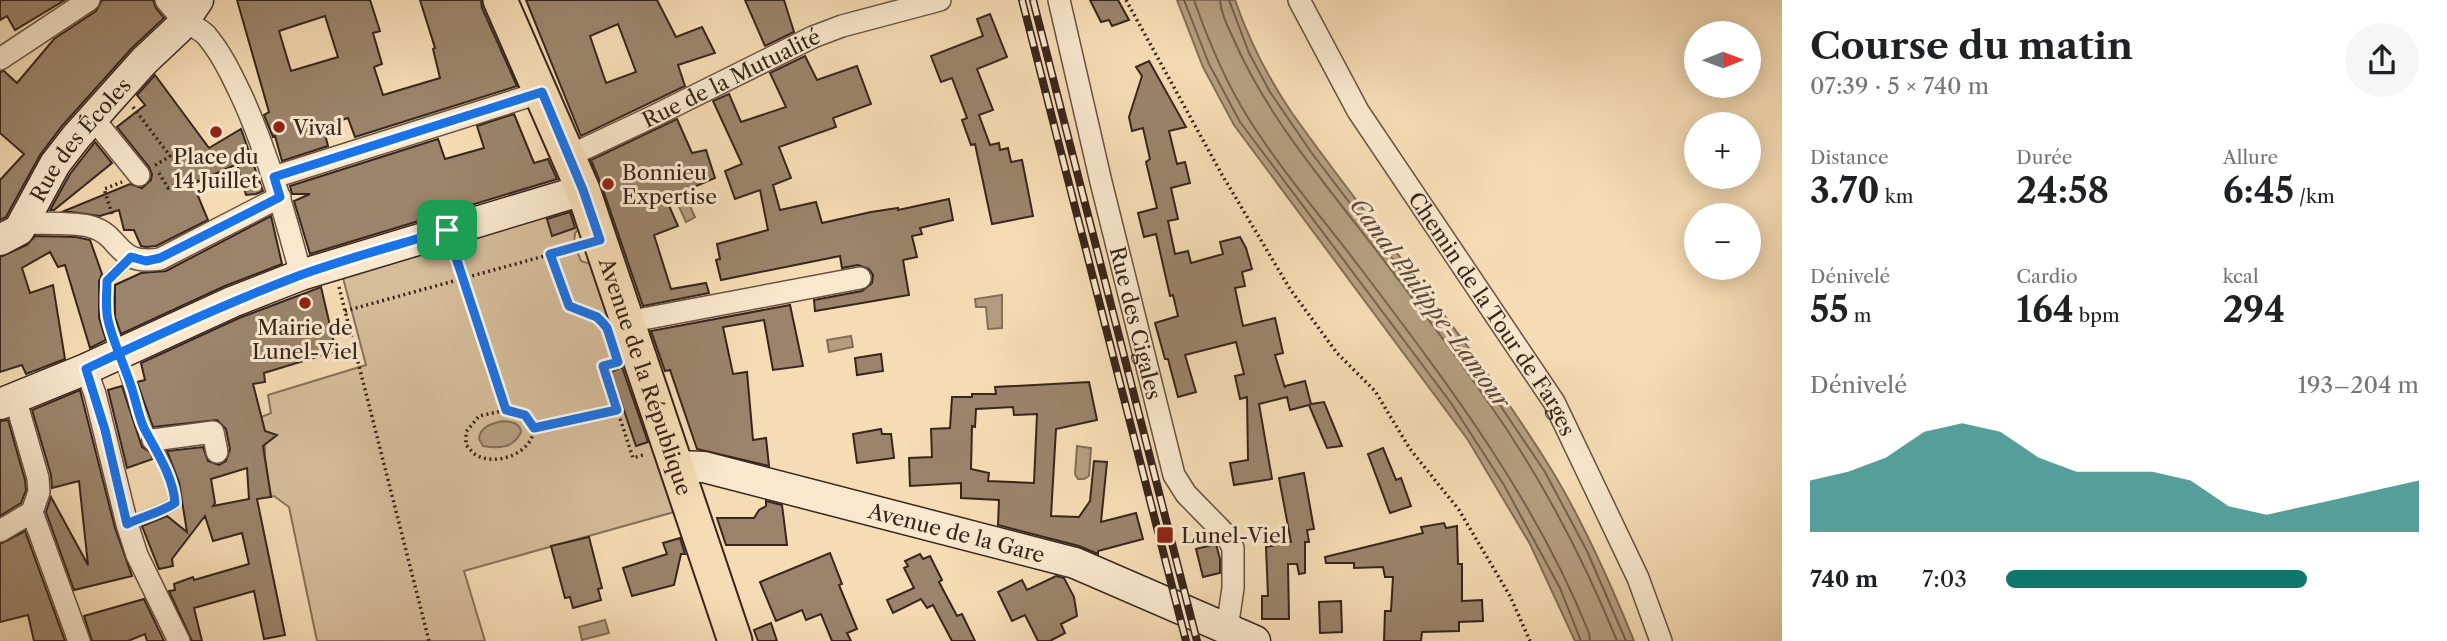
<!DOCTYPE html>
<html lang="fr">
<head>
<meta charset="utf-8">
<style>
	:root { --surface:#fff; --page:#f6f6f6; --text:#202124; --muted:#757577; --accent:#0f766e }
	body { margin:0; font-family:"Libre Caslon Text",serif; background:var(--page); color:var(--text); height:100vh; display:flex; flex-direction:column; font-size:26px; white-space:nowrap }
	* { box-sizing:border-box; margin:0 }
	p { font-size:23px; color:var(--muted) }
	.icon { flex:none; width:38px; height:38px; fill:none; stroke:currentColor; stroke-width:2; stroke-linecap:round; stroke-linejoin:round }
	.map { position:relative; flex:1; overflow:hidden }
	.sheet { display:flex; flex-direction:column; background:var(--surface); width:665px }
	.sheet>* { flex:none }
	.needle { width:46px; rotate:89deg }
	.fabs { position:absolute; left:1684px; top:21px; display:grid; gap:14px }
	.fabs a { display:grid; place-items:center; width:77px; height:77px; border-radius:50%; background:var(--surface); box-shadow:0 4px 18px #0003; font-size:35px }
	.pin { position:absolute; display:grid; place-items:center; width:60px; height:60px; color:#fff; margin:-30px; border-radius:14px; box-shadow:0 4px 10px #0006 }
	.round { display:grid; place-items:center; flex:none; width:74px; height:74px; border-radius:37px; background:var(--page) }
	.overview { display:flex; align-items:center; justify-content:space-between; height:119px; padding:0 28px }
	h1 { font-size:38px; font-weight:700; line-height:52px }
	.stats { display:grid; grid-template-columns:repeat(3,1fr); gap:10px; height:119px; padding:7px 28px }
	.stats div { display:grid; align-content:center }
	.stats b { font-size:35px; font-weight:700 }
	.stats small { font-size:19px; font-weight:400 }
	.stats p { font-size:19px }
	.chart { height:196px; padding:14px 28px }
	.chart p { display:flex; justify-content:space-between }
	.chart svg { width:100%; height:126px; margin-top:7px; fill:var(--accent); opacity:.7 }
	ul { padding:0 28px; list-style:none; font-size:23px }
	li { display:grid; grid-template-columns:112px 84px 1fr; align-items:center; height:52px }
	li i { height:18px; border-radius:9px; background:var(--accent) }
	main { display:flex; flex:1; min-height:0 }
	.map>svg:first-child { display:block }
	.green { fill:#d6bd9a; stroke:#87715b; stroke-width:2 }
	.water { fill:#b59e80; stroke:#836e58; stroke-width:2 }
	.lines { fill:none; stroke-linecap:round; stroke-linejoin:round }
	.shore { stroke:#76624e; stroke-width:2 }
	.building { fill:#9b846b; stroke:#38251c; stroke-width:2; fill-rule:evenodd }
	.lane-casing { stroke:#685342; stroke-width:14 }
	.street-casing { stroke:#685342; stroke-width:24 }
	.secondary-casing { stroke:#38251c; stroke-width:33 }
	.primary-casing { stroke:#38251c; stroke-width:37 }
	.path { stroke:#38251c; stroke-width:3.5; stroke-dasharray:2 3.5; stroke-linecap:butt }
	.lane { stroke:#f9e8ce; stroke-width:10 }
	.street { stroke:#f9e8ce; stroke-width:21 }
	.secondary { stroke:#f9e8ce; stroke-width:30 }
	.primary { stroke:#f6dcb4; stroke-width:33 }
	.rail-casing { stroke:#38251c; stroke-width:8 }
	.rail { stroke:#f9e8ce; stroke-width:5; stroke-dasharray:16; stroke-linecap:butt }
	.route-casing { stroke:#fff; stroke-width:14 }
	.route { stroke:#1a73e8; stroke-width:9 }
	.poi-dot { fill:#8f2418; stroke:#f9e8ce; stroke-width:2.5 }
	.labels { text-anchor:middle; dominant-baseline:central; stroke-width:6; stroke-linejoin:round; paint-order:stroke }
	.street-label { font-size:21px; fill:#38251c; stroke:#f9e8ce }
	.poi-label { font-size:21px; fill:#38251c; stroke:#f9e8ce; text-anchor:start }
	.water-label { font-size:23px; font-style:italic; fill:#5e493a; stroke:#f9e8ce }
</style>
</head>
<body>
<main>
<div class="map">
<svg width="1782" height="641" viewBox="0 0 1782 641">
	<rect width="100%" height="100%" fill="#f6dcb4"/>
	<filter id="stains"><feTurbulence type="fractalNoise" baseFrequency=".00286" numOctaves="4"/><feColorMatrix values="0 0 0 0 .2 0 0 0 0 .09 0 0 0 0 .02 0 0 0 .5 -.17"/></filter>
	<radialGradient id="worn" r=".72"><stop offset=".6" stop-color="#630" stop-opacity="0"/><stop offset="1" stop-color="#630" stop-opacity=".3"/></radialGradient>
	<path class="green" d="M573,202L579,229L575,233L574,244L581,261L591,264L674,512L464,571L485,641H317L289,507L274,496L271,497L265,459V433L261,417L271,413L268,395L366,365L342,274Z"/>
	<path class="water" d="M1177,0H1235C1249,40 1268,78 1292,113C1377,233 1474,344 1551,469C1584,523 1610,582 1634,641H1575L1530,544L1468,440L1234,125L1203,67Z
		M685,195L695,217L686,222L676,200Z
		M1002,295V328L988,329L986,307H976L975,299Z
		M851,336L853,347L829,352L827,340Z
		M504,421C512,422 520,423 521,432C514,448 499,449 483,446L479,439C480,426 493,423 504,421Z
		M1077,446L1091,448L1089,476L1084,479H1078L1075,474Z
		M605,620L609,633L582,640L579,627Z"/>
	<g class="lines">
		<path class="shore" d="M1184,0L1209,64L1240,122L1451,403L1504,485L1560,588L1581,641
			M1194,0C1208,40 1224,79 1247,116C1280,169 1323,219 1361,269C1448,384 1535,498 1589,633L1590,641
			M1220,0C1221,14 1228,27 1234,40C1268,118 1325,183 1376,250C1413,299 1451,348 1486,399C1540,475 1582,555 1617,641
			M1229,0L1249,53L1270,92L1311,152L1473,365L1545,472L1587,551L1626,641"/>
	</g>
	<path class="building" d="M0,0H65L15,30L7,16L0,20Z
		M102,0H153L156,8L164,18L131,49L62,126L40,155L6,217L0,220V180L24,154L0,133V72L4,71L17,83L54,39L96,11Z
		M237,0H370L380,31L373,33L382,64L374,67L383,95L440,78L433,49L435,48L420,0H481L482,8L517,86L355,137L348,118L323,126L328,146L282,161L275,136L273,137L264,115L269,112ZM325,16L338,57L291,71L279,31Z
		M526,0H657L676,37L702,27L715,53L678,65L685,86L581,136ZM618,24L636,72L606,83L590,36Z
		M745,0H784L794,32L765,46Z
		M1090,0H1118L1129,20L1112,26L1109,20L1101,22Z
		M990,14L1007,57L977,69L993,110L979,115L990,145L999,143L1000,150L1008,148L1011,162L1022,160L1033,216L992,224L975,144L971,145L962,120L967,118L952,78L941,82L931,56L983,36L977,19Z
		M805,56L817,80L857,66L871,104L833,118L836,127L779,147L791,178L773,185L780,210L816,202L822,223L871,212L898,208V210L949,199L953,220L920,228L922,234L912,236L917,257L903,260L909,295L815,311L814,300L862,291L872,283L873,275L869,269L858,265L842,268L840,256L721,280L716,260L720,259L717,244L768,230L760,190L735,199L725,171L742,164L713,101L729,94L741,122L786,107L770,73Z
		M1149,61L1186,127L1169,131L1177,164L1185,162L1190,183L1171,188L1178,219L1168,221L1175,254L1188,251L1191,263L1223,254L1220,242L1240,237L1246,248L1252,269L1242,272L1245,286L1235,288L1243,326L1275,318L1283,353L1275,355L1285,388V386L1305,381L1311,404L1324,402L1342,446L1327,448L1309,405L1290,410L1287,397L1259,404L1272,479L1234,485L1230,463L1248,460L1247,397L1240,399L1235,376L1244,374L1236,342L1185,355L1196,392L1178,397L1168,359H1165L1155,323L1178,316L1173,295L1170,296L1156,234L1144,237L1138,213L1157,208L1146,162L1150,159L1143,128L1132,131L1129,117L1142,76L1136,67Z
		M155,75L209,148L241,129L263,191L256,194L246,195L237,164L193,184L208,220L156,246L146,247L141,246L134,230H124L119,210L100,216L64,211L130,184L142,188L151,180L152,174L149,167L117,127L145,105L137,95Z
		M514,114L534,163L548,159L557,179L310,254L294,201L310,194H292L290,186L438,139L445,159L484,148L477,126Z
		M677,119L692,153L706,150L715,178L666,199L678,226L654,235L671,289L706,283L709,293L643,306L601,184L591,160Z
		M95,142L112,163L54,210H50L70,174Z
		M570,212L575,228L552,236L547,219Z
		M271,216L282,264L225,286L121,334L115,317V285L141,273L166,271Z
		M35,236L76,237L90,240L102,274L99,281V318L106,340L90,348L65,265L58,267L50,252L22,268L30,293L53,285L65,359L26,374L22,365L0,372V257L27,245Z
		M321,287L336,351L264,373L265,382L253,384L265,431L277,435L263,446L271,497L257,499L285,635L264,639L254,591L194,608L202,641H192L169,591L175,590L174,584L193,577L194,580L249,564L242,533L213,541L205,516L172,559L173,566L159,569L142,526L167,516L187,532L179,482L167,451L203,447L208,461L219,465L226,461L230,449L226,429L217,420L153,427L137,382L145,380L141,363L239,318ZM247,468L249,499L213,506L215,503L211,479Z
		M790,305L803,366L773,370L764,320L723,327L733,374L747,372L753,440L766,438L769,466L697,449L670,370L665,371L651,331Z
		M881,354L883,371L857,375L855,358Z
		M622,367L648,442L636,446L611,372Z
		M1089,382L1097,420L1056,429L1051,516L1079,517L1090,501L1094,461L1107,462L1101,522L1136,513L1143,539L1098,551V554L1079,546L998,525L999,500L961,498V483L910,486L909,458L932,457L931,429L950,428L952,397H972V394H996L995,387ZM1013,407L1014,415L1037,414L1034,483L988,481L989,473L971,469L972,426L975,427L976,409Z
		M122,386L142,447L150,452L153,459L127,468L108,390Z
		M80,390L115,528L132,576L74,590L46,512L51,497L88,565L79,481L52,488L51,475L32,410Z
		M8,420L25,480L26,490L21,503L0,516V421Z
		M881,429L882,434H891L894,458L857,463L853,434Z
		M1383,448L1396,480L1401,478L1411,506L1390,513L1368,454Z
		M1304,473L1314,529L1307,530L1309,542H1305V573L1299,574L1297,564H1288L1289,619H1262V596H1268L1266,547L1291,542L1279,478Z
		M766,501L782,505L787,545H726L717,518H754L759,510L766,506Z
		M1444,523L1446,528L1457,526L1458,564H1462V601L1482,600L1483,621L1459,622V631L1422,632L1421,641H1384L1385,611H1391L1393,577H1385L1383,567L1354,568V563H1326L1325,557L1423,533L1421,527Z
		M25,531L65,641H34L28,615L0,622V544Z
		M589,537L602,588L598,589L601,600L573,608L570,597L565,598L551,546Z
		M680,538L685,554H681L674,585L632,596L623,568L667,554L663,543Z
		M1216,544L1220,559V573L1203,577L1196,549Z
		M830,553L842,584L839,585L857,629L847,633L851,641H832L821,614L806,620L802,610L776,621L760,582Z
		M920,554L923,559L930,556L942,580L939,582L957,616L962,614L975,641H952L933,605L927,608L921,599L893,613L887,600L914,588L904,568L908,566L905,561Z
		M1056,576L1064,578L1074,597L1077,616L1061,624L1065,633L1050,641H1038L1025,615L1012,621L998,592L1022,580L1027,590Z
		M144,599L164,641H147L145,634L128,641H92L84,616Z
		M1341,601L1342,632L1320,633L1319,602Z
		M771,623L777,641H758L754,630Z"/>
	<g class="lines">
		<defs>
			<path id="lane" d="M127,524C143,516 160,513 175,503C174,479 158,448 144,428L107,318V281L131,257"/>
			<g id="street">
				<path d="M166,0C172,6 177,15 184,20C191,26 199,28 206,35C223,55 233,78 244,101C269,158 285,215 301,275"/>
				<path id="s1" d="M1059,0L1101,182L1174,475L1186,494L1226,535L1233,548V588L1227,629"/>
				<path id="s2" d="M1299,0L1358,111L1554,402L1638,578L1661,641"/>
				<path d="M0,59L89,0"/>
				<path d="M92,117L139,175"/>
				<path id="s3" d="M569,156L654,116L813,37L842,26L940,0"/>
				<path d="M274,177L542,92"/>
				<path d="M24,223C43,224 76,222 92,227C122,236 115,266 160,259L280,197"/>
				<path d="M627,322L860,278"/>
				<path d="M86,369L95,394L127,524L137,555L179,641"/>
				<path d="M15,398L38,478L39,492L32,512"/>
				<path d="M153,440L213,432L217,452"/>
				<path d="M32,512L79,641"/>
				<path d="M0,531L32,512"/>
			</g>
			<g id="secondary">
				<path id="s4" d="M0,240L19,230L55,164L76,137L144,61L179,28L198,0"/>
				<path d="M0,404L86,369L232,302L301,275L583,190"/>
				<path id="s5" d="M676,466L704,467L1075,563L1255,641"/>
			</g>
			<g id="primary">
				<path id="s6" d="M500,0L583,190L735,641"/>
			</g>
		</defs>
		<use href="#lane" class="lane-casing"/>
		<use href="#street" class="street-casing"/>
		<use href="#secondary" class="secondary-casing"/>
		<use href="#primary" class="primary-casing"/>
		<path class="path" d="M1126,0L1221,173L1290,289L1337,353L1375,391L1410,449L1459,510L1510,596L1530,641
			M133,107L170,156L154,166
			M159,173L168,188L196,178L199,185
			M112,214L104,189L122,182
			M455,252L506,410
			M550,254L565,302L573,309L598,318
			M339,287L429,641
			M345,311L577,247
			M613,363L603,366L633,458L646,454
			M506,410L525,415L534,428C533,452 499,466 478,456C473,454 470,449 466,445V432L479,416Z
			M534,428L617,410"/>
		<use href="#lane" class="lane"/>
		<use href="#street" class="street"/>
		<use href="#secondary" class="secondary"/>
		<use href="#primary" class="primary"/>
		<defs>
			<path id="rail" d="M1022,0L1186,641
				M1033,0L1197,641"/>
		</defs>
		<use href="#rail" class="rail-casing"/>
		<use href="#rail" class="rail"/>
	</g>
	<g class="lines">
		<defs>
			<path id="route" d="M447,230C398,245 347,258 298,276C227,303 155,336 86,369L105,430L127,524C143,516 160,513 175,503C173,476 156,451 144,428C138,415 136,400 131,386C124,364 113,342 108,320C105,308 107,293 107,281L131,257L146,261L160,258L280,197L274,177L542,92L583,190L600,240L550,254L569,306L597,317L602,322L607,328L618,362L603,366L617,410L534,428L525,415L506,410L447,230"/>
		</defs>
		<use href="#route" class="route-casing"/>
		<use href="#route" class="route"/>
	</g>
	<g class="poi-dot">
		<circle cx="279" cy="127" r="7"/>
		<circle cx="216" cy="132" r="7"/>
		<circle cx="608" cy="184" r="7"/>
		<circle cx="305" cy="303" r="7"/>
		<rect x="1156" y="526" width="18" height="18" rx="3.5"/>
	</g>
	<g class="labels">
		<g class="street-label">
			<text stroke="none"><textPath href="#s3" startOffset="180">Rue de la Mutualité</textPath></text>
			<text stroke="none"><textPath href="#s4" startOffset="131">Rue des Écoles</textPath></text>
			<text stroke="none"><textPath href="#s2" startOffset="369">Chemin de la Tour de Farges</textPath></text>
			<text stroke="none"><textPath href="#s1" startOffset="332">Rue des Cigales</textPath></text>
			<text stroke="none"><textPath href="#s6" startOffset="404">Avenue de la République</textPath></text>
			<text stroke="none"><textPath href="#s5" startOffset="289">Avenue de la Gare</textPath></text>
		</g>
		<g class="poi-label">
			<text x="293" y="127">Vival</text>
			<text x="216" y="156" text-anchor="middle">Place du<tspan x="216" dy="24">14 Juillet</tspan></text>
			<text x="622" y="172">Bonnieu<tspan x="622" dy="24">Expertise</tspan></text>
			<text x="305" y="327" text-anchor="middle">Mairie de<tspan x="305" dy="24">Lunel-Viel</tspan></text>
			<text x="1181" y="535">Lunel-Viel</text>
		</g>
		<g class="water-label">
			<text transform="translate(1430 303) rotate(54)">Canal Philippe-Lamour</text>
		</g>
	</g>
	<rect width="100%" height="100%" filter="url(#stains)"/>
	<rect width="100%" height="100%" fill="url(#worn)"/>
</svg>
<div class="fabs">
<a><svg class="needle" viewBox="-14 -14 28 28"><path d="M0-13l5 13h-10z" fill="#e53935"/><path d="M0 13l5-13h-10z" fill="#757577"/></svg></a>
<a>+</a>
<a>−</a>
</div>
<div class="pin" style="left:447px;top:230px;background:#1e9e55"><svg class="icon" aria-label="arrive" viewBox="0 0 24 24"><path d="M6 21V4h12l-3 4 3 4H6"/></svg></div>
</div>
<section class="sheet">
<div class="overview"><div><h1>Course du matin</h1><p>07:39 · 5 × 740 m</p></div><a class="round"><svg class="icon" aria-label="share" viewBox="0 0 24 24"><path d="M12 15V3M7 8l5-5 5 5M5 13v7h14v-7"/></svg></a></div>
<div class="stats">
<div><p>Distance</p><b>3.70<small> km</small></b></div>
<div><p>Durée</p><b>24:58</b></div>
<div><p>Allure</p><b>6:45<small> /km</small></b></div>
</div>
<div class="stats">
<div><p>Dénivelé</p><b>55<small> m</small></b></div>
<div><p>Cardio</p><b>164<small> bpm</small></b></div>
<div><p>kcal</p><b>294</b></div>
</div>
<div class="chart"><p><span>Dénivelé</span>193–204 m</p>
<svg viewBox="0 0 160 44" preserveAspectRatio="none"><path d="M0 44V26L10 23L20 18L30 9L40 6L50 9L60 18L70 23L80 23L90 23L100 26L110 35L120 38L130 35L140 32L150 29L160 26V44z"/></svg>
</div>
<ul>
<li><b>740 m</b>7:03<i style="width:73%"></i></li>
</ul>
</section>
</main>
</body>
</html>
